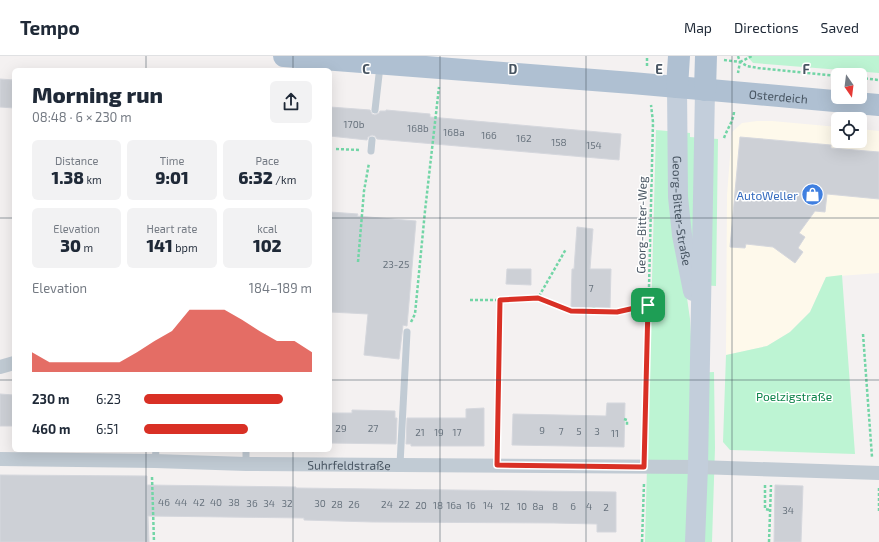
<!DOCTYPE html>
<html lang="en">
<head>
<meta charset="utf-8">
<style>
	:root { --surface:#fff; --page:#f2f2f3; --text:#1f2937; --muted:#747a83; --line:#e0e1e3; --accent:#d93025 }
	body { margin:0; font-family:"Exo 2",sans-serif; background:var(--page); color:var(--text); height:100vh; display:flex; flex-direction:column; font-size:15px; white-space:nowrap }
	* { box-sizing:border-box; margin:0 }
	p { font-size:13px; color:var(--muted) }
	.icon { flex:none; width:22px; height:22px; fill:none; stroke:currentColor; stroke-width:2; stroke-linecap:round; stroke-linejoin:round }
	.map { position:relative; flex:1; overflow:hidden }
	.sheet { position:absolute; left:12px; top:12px; width:320px; height:384px; display:flex; flex-direction:column; background:var(--surface); border-radius:6px; box-shadow:0 4px 16px #0002 }
	.sheet>* { flex:none }
	.needle { width:26px; rotate:166deg }
	.controls { position:absolute; left:831px; top:12px; display:grid; gap:8px }
	.controls a { display:grid; place-items:center; width:36px; height:36px; border-radius:6px; background:var(--surface); box-shadow:0 4px 16px #0002; font-size:20px }
	.pin { position:absolute; display:grid; place-items:center; width:34px; height:34px; color:#fff; margin:-17px; border-radius:8px; box-shadow:0 2px 6px #0006 }
	.round { display:grid; place-items:center; flex:none; width:42px; height:42px; border-radius:6px; background:var(--page) }
	.headline { display:flex; align-items:center; justify-content:space-between; height:68px; padding:0 20px }
	h1 { font-size:22px; font-weight:800; line-height:30px }
	.stats { display:grid; grid-template-columns:repeat(3,1fr); gap:6px; height:68px; padding:4px 20px }
	.stats div { display:grid; align-content:center; border-radius:6px; background:var(--page); text-align:center }
	.stats b { font-size:17px; font-weight:800 }
	.stats small { font-size:11px; font-weight:400 }
	.stats p { font-size:11px }
	.chart { height:112px; padding:8px 20px }
	.chart p { display:flex; justify-content:space-between }
	.chart svg { width:100%; height:72px; margin-top:4px; fill:var(--accent); opacity:.7 }
	ul { padding:0 20px; list-style:none; font-size:13px }
	li { display:grid; grid-template-columns:64px 48px 1fr; align-items:center; height:30px }
	li i { height:10px; border-radius:5px; background:var(--accent) }
	header { display:flex; align-items:center; gap:24px; box-sizing:border-box; height:56px; padding:0 20px; background:var(--surface); border-bottom:1px solid var(--line) }
	header strong { font-size:19px }
	nav { display:flex; gap:22px; margin-inline-start:auto; font-size:14px }
	.map>svg:first-child { display:block }
	.commercial { fill:#fef9eb }
	.green { fill:#bdf4d3 }
	.building { fill:#cdd0d6; stroke:#d5d7dd }
	.lines { fill:none; stroke-linecap:round; stroke-linejoin:round }
	.path { stroke:#72d5a6; stroke-width:2.5; stroke-dasharray:3 2; stroke-linecap:butt }
	.service { stroke:#c1cbd4; stroke-width:7 }
	.minor { stroke:#c1cbd4; stroke-width:14 }
	.secondary { stroke:#c3cedb; stroke-width:20 }
	.primary { stroke:#afc0d2; stroke-width:22 }
	.route-casing { stroke:#fff; stroke-width:8 }
	.route { stroke:#d93025; stroke-width:5 }
	.grid { fill:none; stroke:#475461; stroke-width:1; stroke-opacity:0.55 }
	.labels { text-anchor:middle; dominant-baseline:central; stroke-width:3; stroke-linejoin:round; paint-order:stroke }
	.number-label { font-size:10px; fill:#68737e }
	.street-label { font-size:12px; fill:#475461; stroke:#fff }
	.shop-label { font-size:12px; fill:#366cbe; stroke:#fff; text-anchor:end }
	.park-label { font-size:12px; fill:#0f854c; stroke:#fff }
	.grid-label { font-size:13px; text-anchor:middle; font-weight:bold; fill:#475461; stroke:#fff; stroke-width:3; stroke-linejoin:round; paint-order:stroke }
</style>
</head>
<body>
<header>
<strong>Tempo</strong>
<nav><a>Map</a><a>Directions</a><a>Saved</a></nav>
</header>
<div class="map">
<svg width="879" height="486" viewBox="0 0 879 486">
	<rect width="100%" height="100%" fill="#f4f1f1"/>
	<path class="commercial" d="M757,65H772L838,71V85H860V73L879,75V217L826,221L810,256L790,276L767,290L726,299L727,139L732,76L742,67Z"/>
	<path class="green" d="M747,0H879V17L753,7Z
		M656,74L690,77V81L718,83L716,230L685,228L690,263L693,317L714,316L715,392L712,486H645Z
		M842,219L855,398L730,394L723,386L726,299L767,290L790,276L810,256L826,221Z"/>
	<path class="building" d="M0,23L14,24V52L0,51Z
		M330,51L370,54L372,58L375,59L379,57L380,55H386V54L430,58V61L621,78L619,104L377,83L375,80L372,79L368,81L367,84L330,80Z
		M740,81L831,89V92L879,96V143L827,138L825,156L815,155L799,177L805,181L798,192L803,196L795,207L773,191L746,188L745,192L730,191Z
		M330,156L358,158L357,160L416,165L407,270L403,269L399,303L364,299L368,258L330,256Z
		M577,171L593,173L590,213H611L610,252L571,251L572,213H574Z
		M507,213H531V229L506,228Z
		M0,338L14,339V370H0Z
		M607,347H625L624,391L512,389L513,358L606,360Z
		M484,352V390H411V388H406L407,362H466V353Z
		M352,354L395,355V362H397L396,388L330,387V357H352Z
		M0,419L147,420V429L296,431V432L616,436V476H597V468L554,467L373,466L304,464V462L148,460L149,486H0Z
		M775,429L803,430L801,486H774Z"/>
	<g class="lines">
		<path class="path" d="M738,0L740,6L738,17
			M724,4L740,6L747,10L758,12L838,20
			M740,6L752,0
			M647,10V0
			M860,22L879,24
			M724,82C727,73 733,66 734,56
			M336,93L360,94
			M358,206L364,135L369,107
			M538,242L571,255L594,253V251
			M470,244H500
			M579,255L617,256L645,250L653,249
			M411,266L415,258L425,155L439,31
			M863,278L872,401
			M624,363L627,364V370
			M497,394L500,244L538,242L566,193
			M645,396L653,66L651,49
			M152,421L154,486
			M765,429V453L770,454
			M879,432V457
			M642,486L644,427
			M769,486L771,429"/>
		<path class="service" d="M375,54L380,10
			M371,95L372,84
			M155,405L156,394
			M246,408V394
			M400,408L407,276"/>
		<g class="minor">
			<path d="M0,311L14,307"/>
			<path id="s1" d="M0,403L155,405L246,408L698,411L879,417"/>
		</g>
		<g class="secondary">
			<path id="s2" d="M677,31L678,141L682,179L693,235"/>
			<path d="M695,486L698,411L705,34"/>
		</g>
		<g class="primary">
			<path id="s3" d="M284,0L632,27L879,49"/>
			<path d="M677,31L679,0"/>
			<path d="M705,34L706,0"/>
		</g>
	</g>
	<g class="lines">
		<defs>
			<path id="route" d="M538,242L571,255L617,256L648,249L644,411L497,409L500,244Z"/>
		</defs>
		<use href="#route" class="route-casing"/>
		<use href="#route" class="route"/>
	</g>
	<path class="grid" d="M146,0V14M293,0V14M440,0V486M586,0V486M732,0V486M0,162H14M330,162H879M0,324H14M330,324H879M146,394V486M293,394V486"/>
	<defs>
		<symbol id="shop-disc" viewBox="-11 -11 22 22"><circle r="9.5" fill="#3f7fe0" stroke="#fff"/><path d="M-5-2.5h2.3a2.7 3.5 0 0 1 5.4 0H5L5.5 6h-11ZM-1.5-2.5h3a1.5 2.3 0 0 0-3 0Z" fill="#fff"/></symbol>
	</defs>
	<g fill-rule="evenodd">
		<use href="#shop-disc" x="800" y="126" width="25" height="25"/>
	</g>
	<g class="labels">
		<g class="number-label">
			<text x="354" y="68">170b</text>
			<text x="418" y="72">168b</text>
			<text x="454" y="76">168a</text>
			<text x="489" y="79">166</text>
			<text x="524" y="82">162</text>
			<text x="559" y="86">158</text>
			<text x="594" y="89">154</text>
			<text x="396" y="208">23-25</text>
			<text x="591" y="232">7</text>
			<text x="341" y="372">29</text>
			<text x="373" y="372">27</text>
			<text x="542" y="374">9</text>
			<text x="561" y="375">7</text>
			<text x="579" y="375">5</text>
			<text x="597" y="375">3</text>
			<text x="420" y="376">21</text>
			<text x="439" y="376">19</text>
			<text x="457" y="376">17</text>
			<text x="615" y="377">11</text>
			<text x="164" y="446">46</text>
			<text x="181" y="446">44</text>
			<text x="199" y="446">42</text>
			<text x="216" y="446">40</text>
			<text x="234" y="446">38</text>
			<text x="252" y="447">36</text>
			<text x="269" y="447">34</text>
			<text x="287" y="447">32</text>
			<text x="320" y="447">30</text>
			<text x="337" y="448">28</text>
			<text x="354" y="448">26</text>
			<text x="387" y="448">24</text>
			<text x="404" y="448">22</text>
			<text x="421" y="449">20</text>
			<text x="438" y="449">18</text>
			<text x="454" y="449">16a</text>
			<text x="471" y="449">16</text>
			<text x="488" y="449">14</text>
			<text x="505" y="450">12</text>
			<text x="522" y="450">10</text>
			<text x="538" y="450">8a</text>
			<text x="555" y="450">8</text>
			<text x="573" y="450">6</text>
			<text x="589" y="450">4</text>
			<text x="606" y="451">2</text>
			<text x="788" y="454">34</text>
		</g>
		<g class="street-label">
			<text stroke="none"><textPath href="#s3" startOffset="496">Osterdeich</textPath></text>
			<text stroke="none"><textPath href="#s2" startOffset="124">Georg-Bitter-Straße</textPath></text>
			<text transform="translate(641 169) rotate(-89)">Georg-Bitter-Weg</text>
			<text stroke="none"><textPath href="#s1" startOffset="349">Suhrfeldstraße</textPath></text>
		</g>
		<g class="shop-label">
			<text x="798" y="139">AutoWeller</text>
		</g>
		<g class="park-label">
			<text x="794" y="340">Poelzigstraße</text>
		</g>
	</g>
	<g class="grid-label">
		<text x="366" y="18">C</text>
		<text x="513" y="18">D</text>
		<text x="659" y="18">E</text>
		<text x="806" y="18">F</text>
	</g>
</svg>
<div class="controls">
<a><svg class="needle" viewBox="-14 -14 28 28"><path d="M0-13l5 13h-10z" fill="#e53935"/><path d="M0 13l5-13h-10z" fill="#747a83"/></svg></a>
<a><svg class="icon" aria-label="locate" viewBox="0 0 24 24"><circle cx="12" cy="12" r="6"/><path d="M12 2v4M12 18v4M2 12h4M18 12h4"/></svg></a>
</div>
<div class="pin" style="left:648px;top:249px;background:#1e9e55"><svg class="icon" aria-label="arrive" viewBox="0 0 24 24"><path d="M6 21V4h12l-3 4 3 4H6"/></svg></div>
<section class="sheet">
<div class="headline"><div><h1>Morning run</h1><p>08:48 · 6 × 230 m</p></div><a class="round"><svg class="icon" aria-label="share" viewBox="0 0 24 24"><path d="M12 15V3M7 8l5-5 5 5M5 13v7h14v-7"/></svg></a></div>
<div class="stats">
<div><p>Distance</p><b>1.38<small> km</small></b></div>
<div><p>Time</p><b>9:01</b></div>
<div><p>Pace</p><b>6:32<small> /km</small></b></div>
</div>
<div class="stats">
<div><p>Elevation</p><b>30<small> m</small></b></div>
<div><p>Heart rate</p><b>141<small> bpm</small></b></div>
<div><p>kcal</p><b>102</b></div>
</div>
<div class="chart"><p><span>Elevation</span>184–189 m</p>
<svg viewBox="0 0 160 44" preserveAspectRatio="none"><path d="M0 44V32L10 38L20 38L30 38L40 38L50 38L60 32L70 25L80 19L90 6L100 6L110 6L120 12L130 19L140 25L150 25L160 32V44z"/></svg>
</div>
<ul>
<li><b>230 m</b>6:23<i style="width:83%"></i></li>
<li><b>460 m</b>6:51<i style="width:62%"></i></li>
</ul>
</section>
</div>
</body>
</html>
